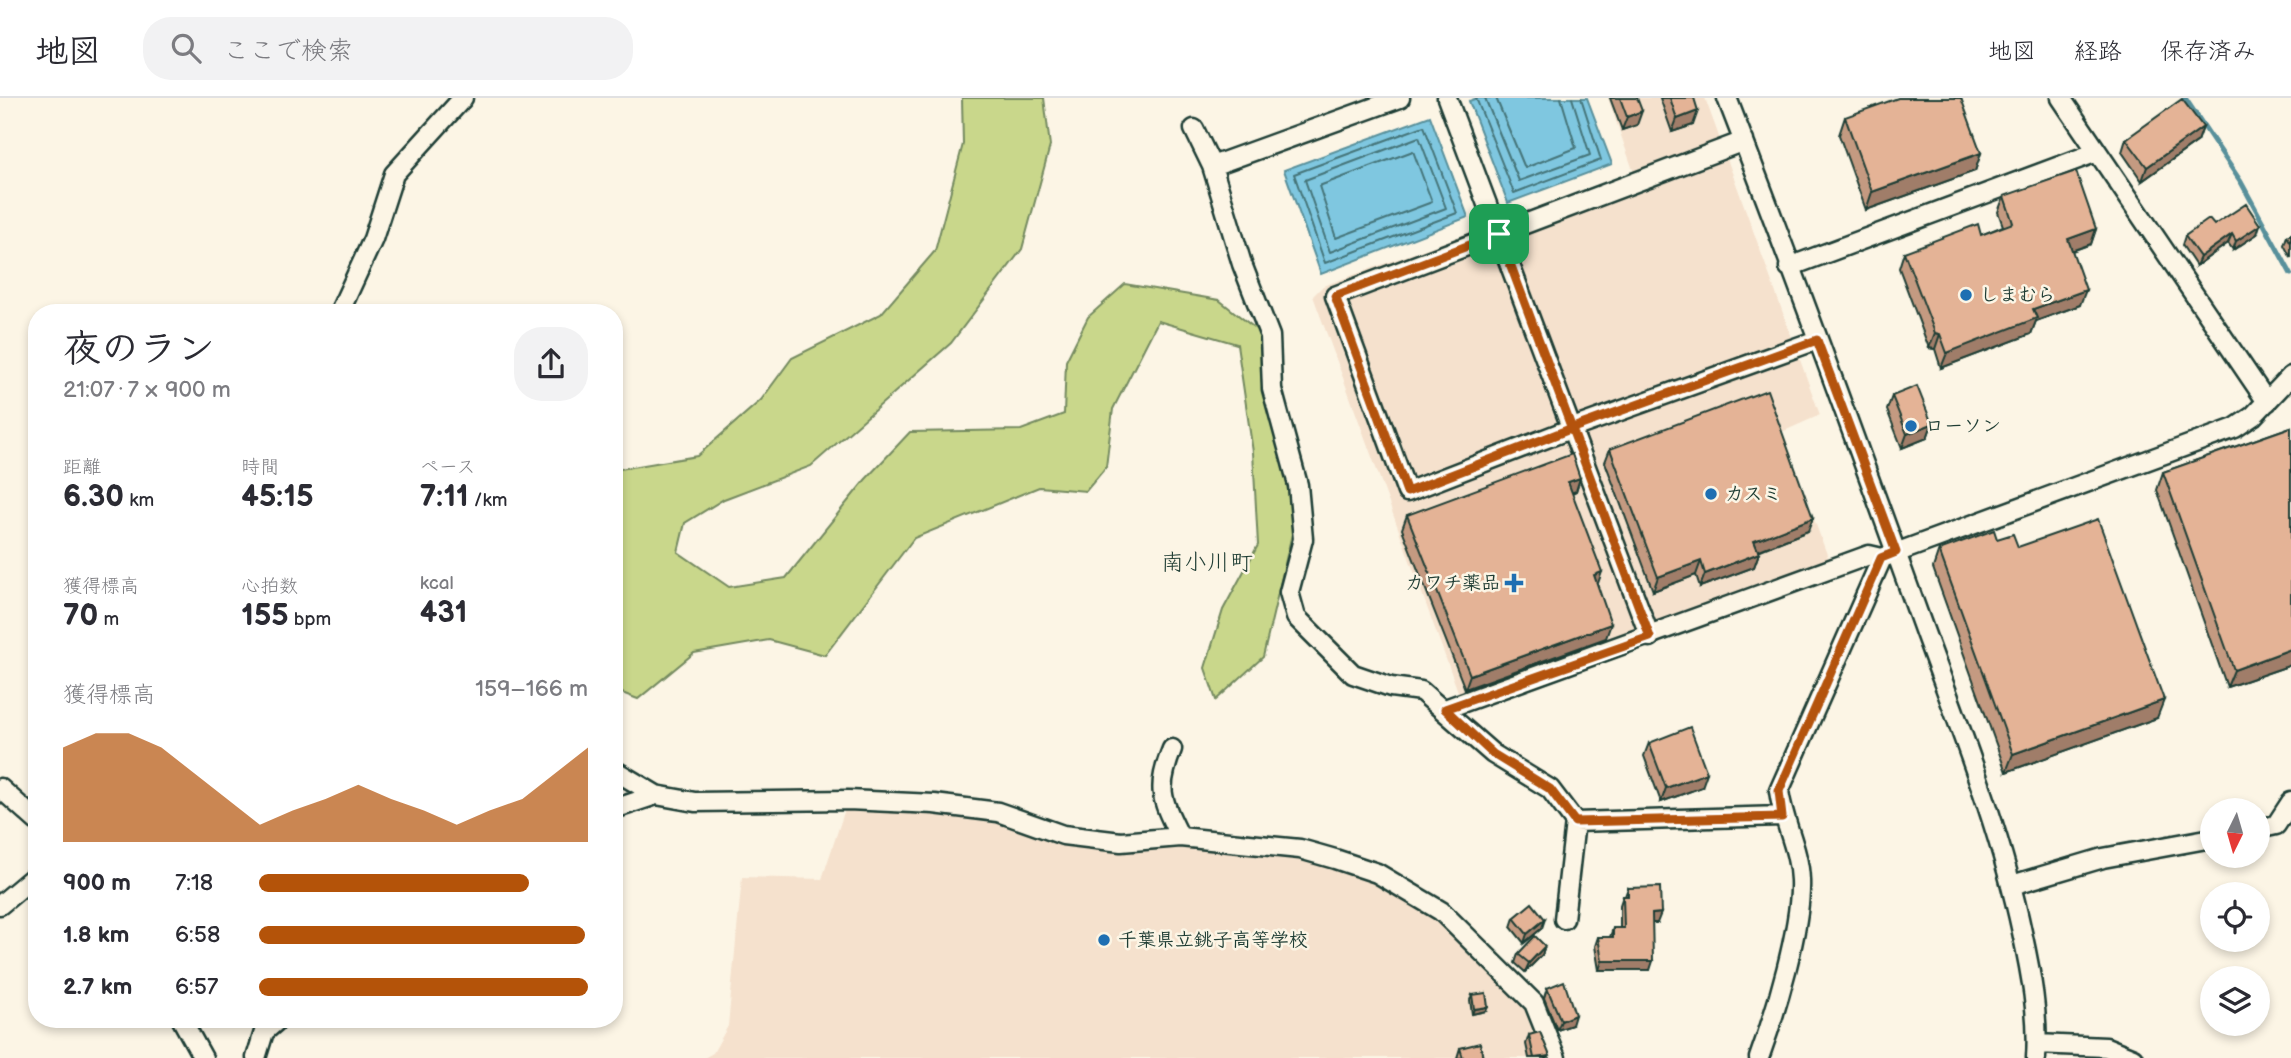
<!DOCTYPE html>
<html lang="ja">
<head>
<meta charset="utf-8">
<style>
	:root { --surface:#fff; --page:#f2f2f3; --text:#2b2b33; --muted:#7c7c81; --line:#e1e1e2; --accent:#b45309 }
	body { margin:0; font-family:"Balsamiq Sans","Klee One",sans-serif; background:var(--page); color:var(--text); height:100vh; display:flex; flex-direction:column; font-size:26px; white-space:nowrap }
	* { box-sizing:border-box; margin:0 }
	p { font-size:23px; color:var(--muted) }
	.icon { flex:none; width:38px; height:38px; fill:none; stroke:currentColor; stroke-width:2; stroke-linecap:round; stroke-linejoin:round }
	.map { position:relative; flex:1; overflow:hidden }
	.side { position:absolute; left:28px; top:206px; width:595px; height:724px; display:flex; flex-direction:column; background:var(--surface); border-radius:28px; box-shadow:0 4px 10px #0003 }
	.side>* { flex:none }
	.needle { width:46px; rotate:185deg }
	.fabs { position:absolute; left:2200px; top:700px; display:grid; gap:14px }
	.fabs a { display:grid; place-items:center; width:70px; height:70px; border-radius:50%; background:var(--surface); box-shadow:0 4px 10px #0003; font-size:35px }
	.pin { position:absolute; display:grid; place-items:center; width:60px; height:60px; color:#fff; margin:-30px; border-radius:14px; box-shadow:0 4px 10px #0006 }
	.round { display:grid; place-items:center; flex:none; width:74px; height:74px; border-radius:28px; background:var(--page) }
	.headline { display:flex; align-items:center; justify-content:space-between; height:119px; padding:0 35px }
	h1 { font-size:38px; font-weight:800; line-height:52px }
	.stats { display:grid; grid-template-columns:repeat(3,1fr); gap:10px; height:119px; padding:7px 35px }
	.stats div { display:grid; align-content:center }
	.stats b { font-size:30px; font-weight:800 }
	.stats small { font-size:19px; font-weight:400 }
	.stats p { font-size:19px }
	.chart { height:196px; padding:14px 35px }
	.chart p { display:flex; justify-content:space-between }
	.chart svg { width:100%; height:126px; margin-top:7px; fill:var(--accent); opacity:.7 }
	ul { padding:0 35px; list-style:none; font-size:23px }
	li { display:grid; grid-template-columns:112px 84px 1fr; align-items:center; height:52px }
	li i { height:18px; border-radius:9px; background:var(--accent) }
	header { display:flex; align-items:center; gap:42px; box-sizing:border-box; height:98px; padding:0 35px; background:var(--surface); border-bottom:2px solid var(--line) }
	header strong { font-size:33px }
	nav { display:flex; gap:38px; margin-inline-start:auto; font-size:24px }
	.search { width:490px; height:63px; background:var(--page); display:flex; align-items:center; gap:18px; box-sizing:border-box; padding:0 24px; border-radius:28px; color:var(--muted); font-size:26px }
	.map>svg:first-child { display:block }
	.built { fill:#f5e1cd }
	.green { fill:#c9d78b; stroke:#748a60; stroke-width:2 }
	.water { fill:#7fc7e0; stroke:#59909b; stroke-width:2 }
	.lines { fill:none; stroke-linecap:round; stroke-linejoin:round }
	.shore { stroke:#457479; stroke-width:2 }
	.stream { stroke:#59909b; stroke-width:5 }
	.minor-casing { stroke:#1f3d34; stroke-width:23 }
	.minor { stroke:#fcf5e5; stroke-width:18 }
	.wall { fill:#c49a81; stroke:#1f3d34; stroke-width:2 }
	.shaded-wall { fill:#a07d69; stroke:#1f3d34; stroke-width:2 }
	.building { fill:#e4b396; stroke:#1f3d34; stroke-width:2 }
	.route-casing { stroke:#fff; stroke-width:14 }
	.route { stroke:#b45309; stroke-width:9 }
	.poi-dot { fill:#1f6fb2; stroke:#fcf5e5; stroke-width:2.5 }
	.labels { text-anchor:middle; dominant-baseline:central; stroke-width:5; stroke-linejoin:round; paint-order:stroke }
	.poi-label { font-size:19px; font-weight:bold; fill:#1f3d34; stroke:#fcf5e5; text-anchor:start }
	.quarter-label { font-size:23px; fill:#1f3d34; stroke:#fcf5e5 }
</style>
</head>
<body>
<header>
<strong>地図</strong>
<div class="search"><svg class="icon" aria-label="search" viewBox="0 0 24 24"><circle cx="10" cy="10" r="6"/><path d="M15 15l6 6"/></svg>ここで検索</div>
<nav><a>地図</a><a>経路</a><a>保存済み</a></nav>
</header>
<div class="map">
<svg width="2291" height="960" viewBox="0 0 2291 960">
	<rect width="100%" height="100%" fill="#fcf5e5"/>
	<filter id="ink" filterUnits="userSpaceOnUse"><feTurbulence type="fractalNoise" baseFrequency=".0143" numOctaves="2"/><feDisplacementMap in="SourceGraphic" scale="14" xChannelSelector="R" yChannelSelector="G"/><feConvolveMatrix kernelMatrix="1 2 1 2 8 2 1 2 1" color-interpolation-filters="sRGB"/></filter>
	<g filter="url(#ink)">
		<path class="built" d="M1608,0H1705L1820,317L1782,334L1829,462L1460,599L1313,198L1323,188L1634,75Z
			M848,702L934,706L1063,737L1300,751L1408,791L1519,888L1556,960H704L713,955L728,928L742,779L822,781Z"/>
		<path class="green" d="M962,0H1044L1050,48L1022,151L951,245L811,368L724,401L685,425L678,454L729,489L786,480L865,382L910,334L1021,332L1064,316L1066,263L1088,219L1125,186L1219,202L1261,235L1277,341L1295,423L1263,559L1216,602L1205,570L1223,512L1258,447L1253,354L1237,246L1158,223L1113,311L1106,369L1086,393L1039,389L914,440L825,557L769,542L694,555L638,601L614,592V372L697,358L761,302L792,260L881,216L935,153L963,46Z"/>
		<path class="water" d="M1477,0H1587L1612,66L1508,105L1469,3Z
			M1430,18L1468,119L1321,176L1284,72Z"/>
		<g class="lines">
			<path class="shore" d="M1476,0L1514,95L1601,62L1581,0
				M1485,0L1519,83L1590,57L1572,0
				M1496,0L1525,70L1576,50L1561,0
				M1424,28L1457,115L1325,165L1294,76Z
				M1419,39L1446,110L1330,154L1305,82Z
				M1413,53L1432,104L1336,140L1319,88Z"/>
			<path class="stream" d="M2185,0L2241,84L2291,176"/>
			<defs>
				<path id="minor" d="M1447,0L1650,539
					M1727,0C1795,176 1860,354 1924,532C1960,631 2000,730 2022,834C2031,875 2039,918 2036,960
					M2061,0L2267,304
					M1194,31L1212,68L1242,166L1270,238L1272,291L1298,387L1303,441L1289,494L1296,519L1353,576L1391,589L1421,593L1493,656L1550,691L1575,724L1564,821
					M1744,43L1335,198L1407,394L1570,331L1817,242
					M1212,68L1400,0
					M1789,169L2097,54
					M339,215L373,141L394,76L463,0
					M1445,611L1869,457L1882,460
					M1172,651C1156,692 1161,700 1180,739
					M614,672L656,697L695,704L848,702L934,706L998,714L1063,737L1121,744L1180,739L1300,751L1335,761L1377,775L1441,813L1534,905L1556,960
					M0,690L37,723
					M614,711L656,697
					M1575,724L1782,718
					M2258,731L2276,727L2291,704
					M2012,787L2103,760L2212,740
					M0,807L37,776
					M182,922L203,960
					M2037,946L2106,949L2133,960
					M256,960L264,934L278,922
					M1759,960C1775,916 1802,828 1800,782C1799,751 1783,724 1779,693L1882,460L2235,330L2253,318L2291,278"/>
			</defs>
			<use href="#minor" class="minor-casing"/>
			<use href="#minor" class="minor"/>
		</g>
		<path class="wall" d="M1610,0H1637V27L1622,32Z
			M1660,0H1694L1693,27L1672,34Z
			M1845,19L1981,55L1975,73L1866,112L1839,37Z
			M2203,29L2198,43L2142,83L2122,54L2126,41Z
			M2004,98L2096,131L2091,146L2072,153L2080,207L2036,223L2031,236L1941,270L1935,251L1929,250L1899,170L1904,154L1981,137L2003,128L1998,114Z
			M2214,127L2257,136L2233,152L2228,145L2196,168L2182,147L2185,138Z
			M2291,136V160L2284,147L2287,138Z
			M1892,298L1932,326L1927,340L1902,350L1887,312Z
			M2291,329V567L2227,589L2157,392L2163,374Z
			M1610,351L1808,433L1758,453L1759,455L1754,469L1700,489L1696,477L1653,493L1605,364Z
			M1580,380L1576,393L1572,395L1597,487L1606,540L1465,591L1402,431L1407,417Z
			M1997,441L2018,449L2157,620L2006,674L1933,470L1939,452Z
			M1649,645L1702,689L1661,704L1644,658Z
			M1628,790L1657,825H1652L1650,872H1599L1595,848L1598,839H1610L1613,830H1620V807L1623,798H1625Z
			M1514,820L1542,830L1524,845L1511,829Z
			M1518,856L1542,857L1525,874L1515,865Z
			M1547,890L1572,927L1557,932L1544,900Z
			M1472,897L1486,913L1472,916L1470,902Z
			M1529,937L1549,960H1529L1526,946Z
			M1460,950L1483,960H1457Z"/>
		<path class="shaded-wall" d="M1642,13L1637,27L1622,32L1627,19Z
			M1698,13L1693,27L1672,34L1677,21Z
			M2203,29L2198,43L2142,83L2147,69Z
			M1981,55L1975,73L1866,112L1872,94Z
			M2260,127L2257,136L2233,152L2236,143Z
			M2096,131L2091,146L2062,156L2068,141Z
			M2232,136L2228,145L2196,168L2200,159Z
			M2086,192L2080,207L2036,223L2031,236L1941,270L1947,255L2033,211Z
			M1935,235L1940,236L1935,251L1929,250Z
			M1932,326L1927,340L1902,350L1907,336Z
			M1580,380L1576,393L1563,398L1568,384Z
			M1813,420L1808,433L1749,456L1754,443Z
			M1759,455L1754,469L1700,489L1705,476Z
			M1701,463L1696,477L1653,493L1658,479Z
			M1602,474L1597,488L1594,477Z
			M1611,526L1606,540L1465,591L1470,577Z
			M2291,551V567L2227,589L2234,572Z
			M2164,602L2157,620L2006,674L2013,656Z
			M1707,675L1702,689L1661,704L1666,690Z
			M1661,815L1657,825H1648L1652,816Z
			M1545,821L1542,830L1524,845L1527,836Z
			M1545,848L1542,857L1525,874L1529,865Z
			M1602,863H1653L1650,872H1599Z
			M1488,909L1486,913L1472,916L1474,911Z
			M1575,917L1572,927L1557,932L1561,923Z"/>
		<path class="building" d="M1620,0H1637L1642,13L1627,19Z
			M1670,0H1694L1698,13L1677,21Z
			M1898,0H1961L1981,55L1872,94L1845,19Z
			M2182,1L2203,29L2147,69L2126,41Z
			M2076,73L2096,131L2068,141L2086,192L2033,211L2037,220L1947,255L1940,236L1935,235L1904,154L1978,126L1981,137L2013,125L2004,98Z
			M2246,106L2260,127L2236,143L2232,136L2200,159L2185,138L2209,121L2214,127Z
			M2291,136V145L2287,138Z
			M1917,288L1932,326L1907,336L1892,298Z
			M1767,292L1813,420L1754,443L1759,455L1705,476L1701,463L1658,479L1610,351Z
			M2291,329V551L2234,572L2163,374Z
			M1572,356L1580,380L1568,384L1602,474L1594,477L1611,526L1470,577L1407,417Z
			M2098,421L2164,602L2013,656L1939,452L1994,432L1997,441L2013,436L2018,449Z
			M1690,629L1707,675L1666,690L1649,645Z
			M1660,789L1661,815L1652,816L1653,863H1602L1598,839H1613V830H1624L1623,798H1628V790Z
			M1532,805L1545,821L1527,836L1514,820Z
			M1535,838L1545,848L1529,865L1518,856Z
			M1564,883L1575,917L1561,923L1547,890Z
			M1486,895L1488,909L1474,911L1472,897Z
			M1540,934L1550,958L1534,960L1529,937Z
			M1480,945L1483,960H1463L1460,950Z"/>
	</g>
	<g class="lines" filter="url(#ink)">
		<defs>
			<path id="route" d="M1499,136L1650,539L1445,611L1493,656L1550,691L1575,724L1782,719L1779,693L1881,460L1896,454L1817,242L1570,331L1407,394L1335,198L1499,136"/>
		</defs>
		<use href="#route" class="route-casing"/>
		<use href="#route" class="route"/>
	</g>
	<g class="poi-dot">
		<circle cx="1966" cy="197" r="7"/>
		<circle cx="1911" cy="328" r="7"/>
		<circle cx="1711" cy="396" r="7"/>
		<path d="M1510.5 474.5h7v7h7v7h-7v7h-7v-7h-7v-7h7z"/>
		<circle cx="1104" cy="842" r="7"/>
	</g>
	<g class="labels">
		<g class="poi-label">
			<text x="1980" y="197">しまむら</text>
			<text x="1925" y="328">ローソン</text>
			<text x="1725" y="396">カスミ</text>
			<text x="1500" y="485" text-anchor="end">カワチ薬品</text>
			<text x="1118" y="842">千葉県立銚子高等学校</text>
		</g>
		<g class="quarter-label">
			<text x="1207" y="465">南小川町</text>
		</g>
	</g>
</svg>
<div class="fabs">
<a><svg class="needle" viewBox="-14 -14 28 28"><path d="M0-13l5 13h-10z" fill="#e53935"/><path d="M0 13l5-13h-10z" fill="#7c7c81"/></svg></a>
<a><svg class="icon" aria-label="locate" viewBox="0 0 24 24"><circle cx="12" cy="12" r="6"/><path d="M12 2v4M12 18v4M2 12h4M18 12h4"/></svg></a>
<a><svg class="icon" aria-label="layers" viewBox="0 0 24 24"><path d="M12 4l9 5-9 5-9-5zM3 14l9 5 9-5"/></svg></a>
</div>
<div class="pin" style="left:1499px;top:136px;background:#1e9e55"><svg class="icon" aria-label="arrive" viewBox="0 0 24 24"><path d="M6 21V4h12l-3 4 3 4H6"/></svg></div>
<section class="side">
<div class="headline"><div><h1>夜のラン</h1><p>21:07 · 7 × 900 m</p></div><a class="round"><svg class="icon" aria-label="share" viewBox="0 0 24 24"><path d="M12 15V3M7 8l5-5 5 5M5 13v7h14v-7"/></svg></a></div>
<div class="stats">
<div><p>距離</p><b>6.30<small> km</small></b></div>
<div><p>時間</p><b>45:15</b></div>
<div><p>ペース</p><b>7:11<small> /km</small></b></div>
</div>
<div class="stats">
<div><p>獲得標高</p><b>70<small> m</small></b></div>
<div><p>心拍数</p><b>155<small> bpm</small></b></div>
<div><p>kcal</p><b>431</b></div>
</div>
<div class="chart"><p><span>獲得標高</span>159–166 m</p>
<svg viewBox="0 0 160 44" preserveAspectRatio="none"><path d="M0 44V11L10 6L20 6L30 11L40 20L50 29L60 38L70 33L80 29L90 24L100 29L110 33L120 38L130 33L140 29L150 20L160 11V44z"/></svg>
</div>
<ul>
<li><b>900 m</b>7:18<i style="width:82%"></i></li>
<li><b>1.8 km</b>6:58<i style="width:99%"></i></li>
<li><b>2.7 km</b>6:57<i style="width:100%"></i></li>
</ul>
</section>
</div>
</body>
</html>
